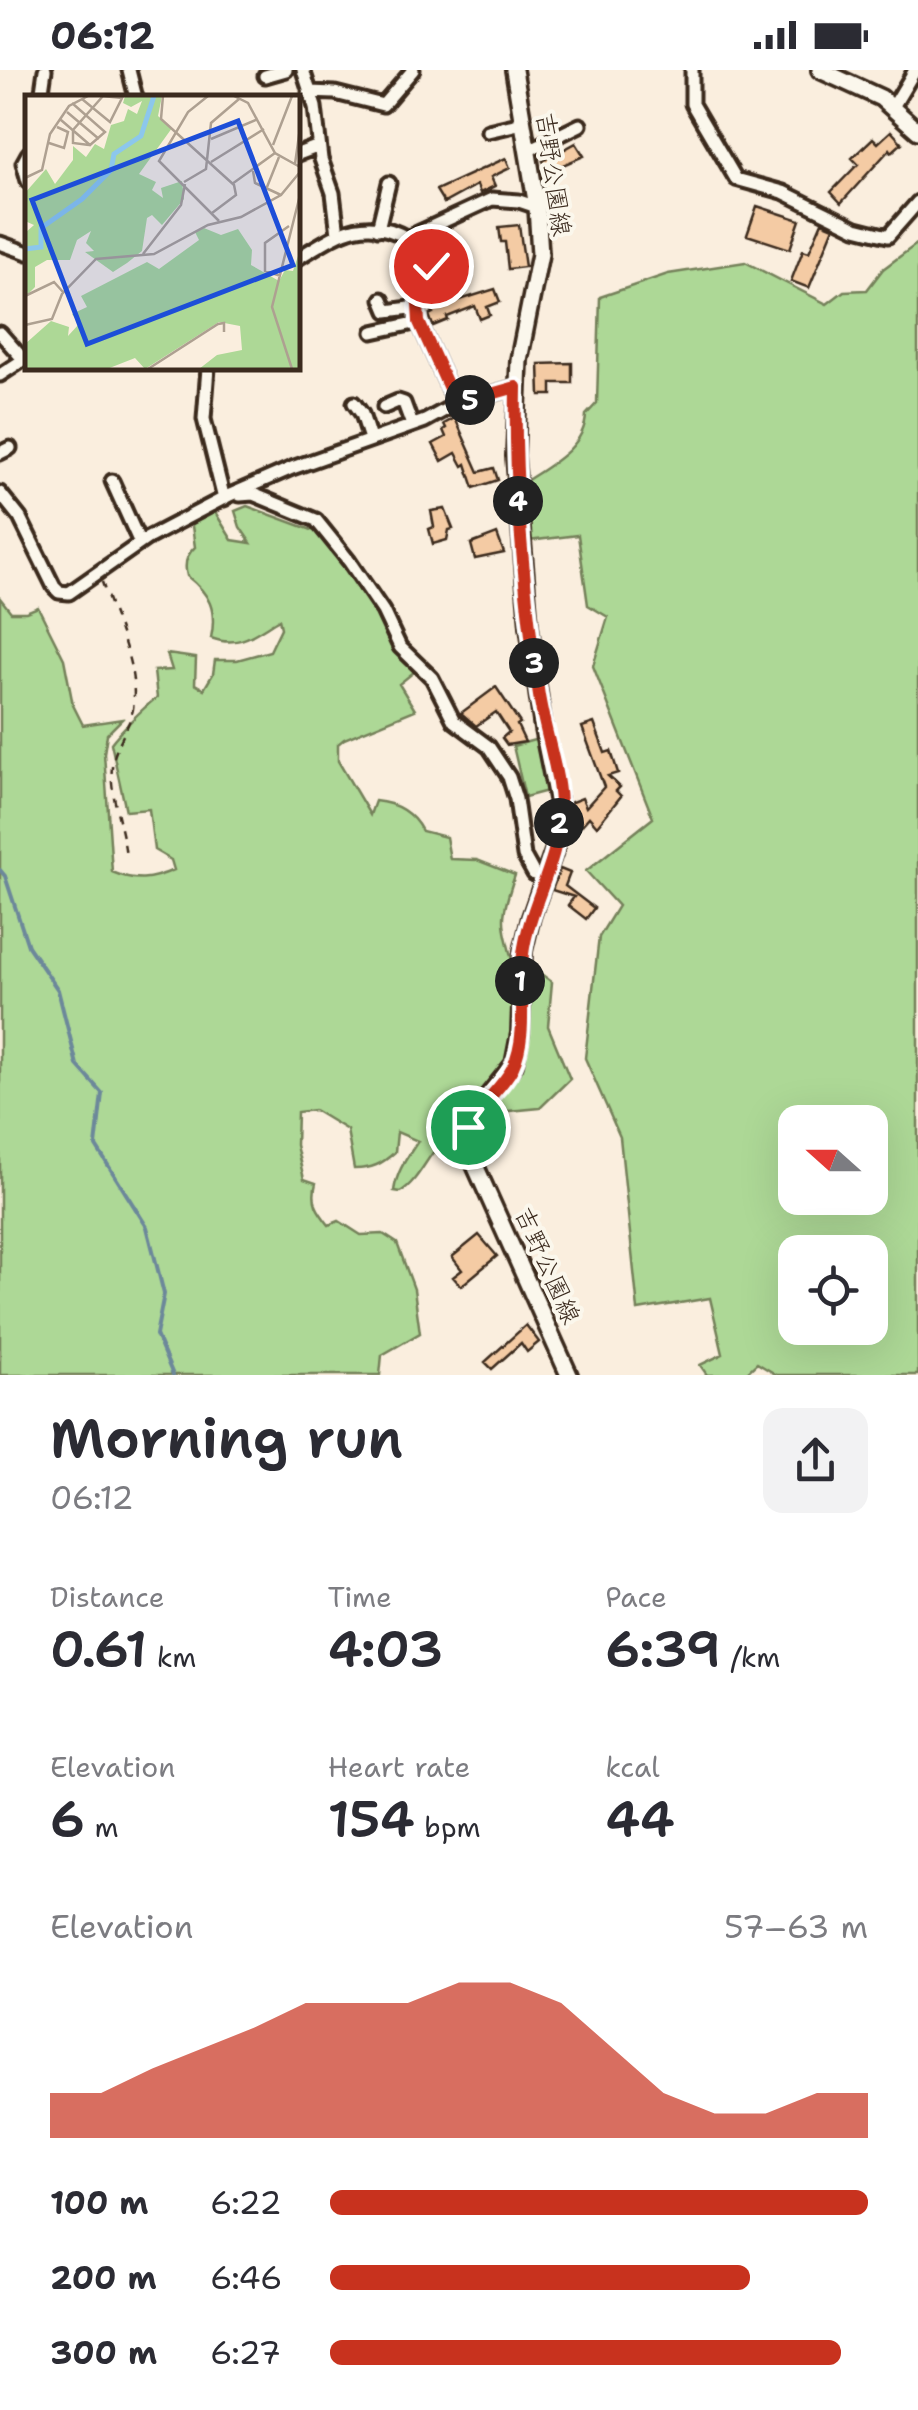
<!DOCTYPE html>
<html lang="en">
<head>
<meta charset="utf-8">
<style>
	:root { --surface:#fff; --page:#f2f2f3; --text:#2b2b33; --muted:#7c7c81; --accent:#c8321e }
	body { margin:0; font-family:"Shantell Sans","Klee One",sans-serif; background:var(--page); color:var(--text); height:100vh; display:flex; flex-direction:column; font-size:38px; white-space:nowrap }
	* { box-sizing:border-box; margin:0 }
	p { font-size:32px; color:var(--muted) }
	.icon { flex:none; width:55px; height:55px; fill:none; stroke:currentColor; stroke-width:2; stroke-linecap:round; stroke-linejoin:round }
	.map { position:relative; height:1305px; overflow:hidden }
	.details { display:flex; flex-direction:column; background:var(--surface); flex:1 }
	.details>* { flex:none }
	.needle { width:65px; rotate:291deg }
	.fabs { position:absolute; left:778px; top:1035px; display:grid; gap:20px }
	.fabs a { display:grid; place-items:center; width:110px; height:110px; border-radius:20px; background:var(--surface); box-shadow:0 10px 40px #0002; font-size:50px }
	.pin { position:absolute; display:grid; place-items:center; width:85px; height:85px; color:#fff; margin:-42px; border:5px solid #fff; border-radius:50%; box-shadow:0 2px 10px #0007 }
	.km { position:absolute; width:50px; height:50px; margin:-25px; border-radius:50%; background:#222; color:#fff; font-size:28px; line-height:50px; text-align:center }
	.round { display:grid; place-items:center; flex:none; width:105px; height:105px; border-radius:20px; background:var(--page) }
	.headline { display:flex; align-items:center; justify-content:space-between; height:170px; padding:0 50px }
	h1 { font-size:55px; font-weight:600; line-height:75px }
	.metrics { display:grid; grid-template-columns:repeat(3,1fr); gap:15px; height:170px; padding:10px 50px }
	.metrics div { display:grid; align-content:center }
	.metrics b { font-size:50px; font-weight:600 }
	.metrics small { font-size:28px; font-weight:400 }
	.metrics p { font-size:28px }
	.chart { height:280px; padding:20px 50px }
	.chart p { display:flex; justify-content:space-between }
	.chart svg { width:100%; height:180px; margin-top:10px; fill:var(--accent); opacity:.7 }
	ul { padding:0 50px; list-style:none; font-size:32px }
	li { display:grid; grid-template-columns:160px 120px 1fr; align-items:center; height:75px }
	li i { height:25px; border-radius:12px; background:var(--accent) }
	.status { display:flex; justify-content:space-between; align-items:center; height:70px; padding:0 50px; background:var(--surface); direction:ltr }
	.status svg { height:28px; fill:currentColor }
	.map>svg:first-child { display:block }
	.green { fill:#add896; stroke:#74815a; stroke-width:2.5; fill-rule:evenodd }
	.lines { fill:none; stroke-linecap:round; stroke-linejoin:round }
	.stream { stroke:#6c889a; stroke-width:4 }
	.building { fill:#f4cba4; stroke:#3b2a1e; stroke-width:2.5 }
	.street-casing { stroke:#3b2a1e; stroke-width:19 }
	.secondary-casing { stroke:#3b2a1e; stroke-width:22 }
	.path { stroke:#3b2a1e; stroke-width:2.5; stroke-dasharray:8 8; stroke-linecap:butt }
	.street { stroke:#fbf7ec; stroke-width:11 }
	.secondary { stroke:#fbf7ec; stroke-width:15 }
	.route-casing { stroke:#fff; stroke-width:20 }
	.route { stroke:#c8321e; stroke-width:12 }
	.labels { text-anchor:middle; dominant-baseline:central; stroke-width:8; stroke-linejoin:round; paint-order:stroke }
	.street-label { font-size:25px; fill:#3b2a1e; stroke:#fbf7ec }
	.inset-river { fill:none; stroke:#8cc7ec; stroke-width:5 }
	.inset-road { fill:none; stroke:#aea091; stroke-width:2.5 }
	.view { fill:#1d4ed8; fill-opacity:0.15; stroke:#1d4ed8; stroke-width:5 }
	.inset-edge { fill:none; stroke:#3b2a1e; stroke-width:5 }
</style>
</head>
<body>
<div class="status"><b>06:12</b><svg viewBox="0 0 49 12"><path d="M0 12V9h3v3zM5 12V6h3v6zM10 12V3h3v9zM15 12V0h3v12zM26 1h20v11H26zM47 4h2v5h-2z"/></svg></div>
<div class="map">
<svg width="918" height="1305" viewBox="0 0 918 1305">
	<rect width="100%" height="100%" fill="#faeede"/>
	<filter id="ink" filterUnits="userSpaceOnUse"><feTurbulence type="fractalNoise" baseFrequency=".01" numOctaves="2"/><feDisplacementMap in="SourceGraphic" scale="20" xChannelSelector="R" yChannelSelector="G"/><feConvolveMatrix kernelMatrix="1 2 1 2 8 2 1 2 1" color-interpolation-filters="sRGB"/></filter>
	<g filter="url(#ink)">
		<path class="green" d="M918,173V1305H777L757,1293L744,1305H707L700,1295L723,1284L710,1228L638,1240L620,1067L585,988L599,867L618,836L586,801L653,748L593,596L608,547L588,535L578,465L528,471L523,413C548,396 585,378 586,345L597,333L600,227L668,204L745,192L827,234L844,221L867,220L883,199ZM795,1052H870V1128H795ZM795,1182H870V1258H795Z
			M247,436L320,463L332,481L356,503L414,602L399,614L415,640L344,669L338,674V691L370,745L375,731C396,733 412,742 422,761L446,767L450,789L477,790L515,805C498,854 503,851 514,899L537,901L552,912L548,956L570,1009L540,1038L467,1045C459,1059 449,1065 438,1076C425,1091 417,1112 400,1122L394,1121C397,1100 407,1088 418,1071L397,1062L395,1082C382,1094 372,1099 354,1099L347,1060L314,1040L297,1042L296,1075L304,1109L316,1113C311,1132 317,1140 329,1155L339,1151L361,1165L383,1164L397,1173L414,1219L420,1263L382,1285L380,1305H0V528L11,542H26L38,537L64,589L73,635L83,655L122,649L107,664L104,683L112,802C136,812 150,810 174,800L171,790L154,780L149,739L126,741L111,673C118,663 148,633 157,628L154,601L172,600L167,584L196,588L195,614L204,619L213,604L215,590H237L270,581L281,558L279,549C255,563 240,579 211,568C217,540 210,524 187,506C184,495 186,485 195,477L191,449L212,437L232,470L251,473L240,457L235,441Z
			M538,669L551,720L525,727L513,676Z"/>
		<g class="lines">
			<path class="stream" d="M0,800L5,806L28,876L58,920L77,995L102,1023L96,1076L147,1157L164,1224L156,1265L173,1305"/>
		</g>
		<path class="building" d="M891,61L902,73L892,82L890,79L841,133L831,122L858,94L852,88L873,68L878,73Z
			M576,73L584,86L549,101L543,91Z
			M506,88L510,98L491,107L495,116L480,123L477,115L444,133L436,120Z
			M757,136L800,150L790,179L747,165Z
			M822,152L834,157L809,218L791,211L803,180L809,182Z
			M519,155L525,197L508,199L505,172H501L499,157Z
			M495,219L500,232L487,237L490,245L480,249L475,236L447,247L448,250L433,256L429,245L433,243L431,239Z
			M572,293V313H552V325H540L539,294Z
			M455,348L479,402L494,398L498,410L474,418L466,394L463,396L456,383L442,391L433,374L446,367L443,360L446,358L444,354Z
			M445,439L453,459L449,460L447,470L433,474L429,459L434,457L431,441Z
			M497,464L504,483L475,489L471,474Z
			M496,617L520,653L517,655L525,672L507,675L502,668L509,662L496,642L476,656L461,643Z
			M594,653L605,683L611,681L618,703L608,706L620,717L616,721L621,726L597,756L589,747L582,755L575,748L569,733L582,728L586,737L604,717L582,657Z
			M560,799L570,803L565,816L594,838L586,849L568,835L574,827L552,820Z
			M479,1165L497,1186L461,1216L453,1207L462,1200L452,1187Z
			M526,1255L539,1272L527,1282L521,1273L492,1299L485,1292Z"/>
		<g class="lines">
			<defs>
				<path id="street" d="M129,0L136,28
					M303,0L315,37L321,89L333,123L338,164
					M692,0V34L736,109L783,122L856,158L888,166L918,132
					M265,6L286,0
					M309,22L335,23L383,35L413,0
					M41,28L45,0
					M893,37L915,0
					M488,61L523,53
					M527,81L580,55
					M28,84L23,93L28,111
					M298,84L319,76
					M378,159L389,113
					M407,168L492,129L519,131L537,137
					M0,173L28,183
					M298,188C336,165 364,142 409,169L415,181L419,252L456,334
					M416,201L436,195
					M382,229L387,241L418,237
					M373,262L419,252
					M0,263L23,289
					M208,298L204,349L224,429
					M0,305L26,288
					M354,333L362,344L370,369
					M384,337L398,331L404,333L412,355
					M0,383L10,378
					M112,411L140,473
					M0,423L20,448L54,517L59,522L69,523L146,469L230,425L292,398L425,351L456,334L516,317
					M240,425L253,424L316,450L349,491L383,541L400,577L432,608L454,651L489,677L509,707L516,729L524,786L534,804L545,810"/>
				<path id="secondary" d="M514,0L537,137L540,184L519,290L515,386L529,556L543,659L560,743L555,778L531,847L523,881L520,963L514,994L473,1045L465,1073L569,1305
					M820,0L881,28L918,61"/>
			</defs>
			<use href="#street" class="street-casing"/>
			<use href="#secondary" class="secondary-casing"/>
			<path class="path" d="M102,512C115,551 139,597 133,639C129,659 114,677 112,697C109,724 124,759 126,788"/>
			<use href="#street" class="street"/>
			<use href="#secondary" class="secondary"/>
		</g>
	</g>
	<g class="lines" filter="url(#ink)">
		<defs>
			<path id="route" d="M431,196L416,202L419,252L456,334L516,317C514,418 524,518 538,619C543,659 562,706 560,745C558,794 529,836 523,884C518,919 529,963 513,997C502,1019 479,1034 468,1057"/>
		</defs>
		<use href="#route" class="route-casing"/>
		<use href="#route" class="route"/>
	</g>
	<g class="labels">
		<g class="street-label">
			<text transform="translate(554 104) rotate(82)">吉野公園線</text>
			<text transform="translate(548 1195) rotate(66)">吉野公園線</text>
		</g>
	</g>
	<g transform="translate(25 25)">
		<rect width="275" height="275" fill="#faeede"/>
		<path d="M100,1H137L133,21L147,33L114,79L131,87L127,95L138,103L136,93L157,86L159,104L137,130L127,120L122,123L117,156L102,168L88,177L60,157L69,156L61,148L66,136L52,145L45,165H22L10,172V192L0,202V138L9,130L0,126V98L21,74L30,89L48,65V51L61,62L70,49L79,54L86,30L99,26L103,14L112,19L117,6L106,12L98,8ZM179,133L196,140L213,134L227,155L226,170L254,186L260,175L268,176L275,155V274H174L192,260L217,255L215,231L194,227L120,274L110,263L82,274H0V249L26,226L44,232L43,241L54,229L47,219L62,212L56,201L122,167L134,174L174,145L170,137Z" fill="#add896"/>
		<path class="inset-river" d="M0,154L16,152V133L57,104L86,75L89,59L116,41L129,1"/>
		<path class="inset-road" d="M138,1L136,24L209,90L211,100L187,118M183,1L163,17L134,66L194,126M209,1L223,8L250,58L275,72M57,4L85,27L97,3L77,1M42,17L74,44M36,25L65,50L80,37L47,8M186,44L233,24M24,48L39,53L43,37L32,32M64,50L48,48V35L78,1M248,50L267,1M186,67L239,34M270,69L275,33M228,76L230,88L256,100M0,83L17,75L25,39L44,11L63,1M159,87L181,74L186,28L214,4M207,89L250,58M242,92L254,62M118,159L156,110L160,89M256,181L240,176V148L264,131M0,201L29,187L38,197M0,230L27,224L37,199L71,164L129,159L183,130L216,122L256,100L275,77M123,274L193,229L199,228V237M267,274L247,212L275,100"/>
		<path class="view" d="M213,26L268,170L62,249L7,105Z"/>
		<rect width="275" height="275" class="inset-edge"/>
	</g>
</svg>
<div class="fabs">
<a><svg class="needle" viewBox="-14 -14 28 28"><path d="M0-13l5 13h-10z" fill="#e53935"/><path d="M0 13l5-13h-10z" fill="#7c7c81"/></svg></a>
<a><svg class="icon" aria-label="locate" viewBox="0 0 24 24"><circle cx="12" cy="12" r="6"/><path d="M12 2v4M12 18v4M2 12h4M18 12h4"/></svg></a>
</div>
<div class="pin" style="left:468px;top:1057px;background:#1e9e55"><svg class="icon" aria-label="arrive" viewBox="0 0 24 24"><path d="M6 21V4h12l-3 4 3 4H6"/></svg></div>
<div class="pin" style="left:431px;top:196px;background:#d93025"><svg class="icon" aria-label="check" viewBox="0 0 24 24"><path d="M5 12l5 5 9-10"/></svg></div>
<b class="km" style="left:520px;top:911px">1</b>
<b class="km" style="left:559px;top:753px">2</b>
<b class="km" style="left:534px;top:593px">3</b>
<b class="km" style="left:518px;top:431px">4</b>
<b class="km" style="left:470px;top:330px">5</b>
</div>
<section class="details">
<div class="headline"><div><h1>Morning run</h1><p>06:12</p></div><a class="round"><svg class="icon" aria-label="share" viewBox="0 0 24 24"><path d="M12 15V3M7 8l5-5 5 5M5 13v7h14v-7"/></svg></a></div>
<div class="metrics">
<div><p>Distance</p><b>0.61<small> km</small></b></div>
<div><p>Time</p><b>4:03</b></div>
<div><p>Pace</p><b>6:39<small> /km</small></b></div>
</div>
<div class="metrics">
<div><p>Elevation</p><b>6<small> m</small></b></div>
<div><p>Heart rate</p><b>154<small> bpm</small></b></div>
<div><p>kcal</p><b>44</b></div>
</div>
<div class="chart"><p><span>Elevation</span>57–63 m</p>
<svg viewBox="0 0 160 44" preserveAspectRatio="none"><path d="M0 44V33L10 33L20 27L30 22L40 17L50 11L60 11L70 11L80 6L90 6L100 11L110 22L120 33L130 38L140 38L150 33L160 33V44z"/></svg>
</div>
<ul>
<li><b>100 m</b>6:22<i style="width:100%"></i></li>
<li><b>200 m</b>6:46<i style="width:78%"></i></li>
<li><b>300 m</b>6:27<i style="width:95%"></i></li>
</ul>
</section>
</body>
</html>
